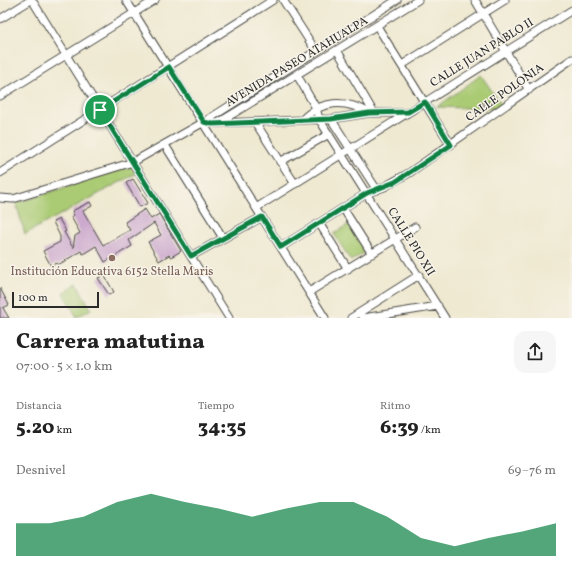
<!DOCTYPE html>
<html lang="es">
<head>
<meta charset="utf-8">
<style>
	:root { --surface:#fff; --page:#f6f6f6; --text:#222; --muted:#767676; --accent:#0b8043 }
	body { margin:0; font-family:Vollkorn,serif; background:var(--page); color:var(--text); height:100vh; display:flex; flex-direction:column; font-size:15px; white-space:nowrap }
	* { box-sizing:border-box; margin:0 }
	p { font-size:13px; color:var(--muted) }
	.icon { flex:none; width:22px; height:22px; fill:none; stroke:currentColor; stroke-width:2; stroke-linecap:round; stroke-linejoin:round }
	.map { position:relative; height:318px; overflow:hidden }
	.details { display:flex; flex-direction:column; background:var(--surface); flex:1 }
	.details>* { flex:none }
	.scale { position:absolute; left:12px; bottom:10px; width:87px; box-sizing:border-box; padding-left:4px; border:2px solid #2b2b2b; border-top:0; font-size:11px; line-height:14px; white-space:nowrap; color:#2b2b2b; -webkit-text-stroke:3px #f7f3e8; paint-order:stroke }
	.pin { position:absolute; display:grid; place-items:center; width:34px; height:34px; color:#fff; margin:-17px; border:2px solid #fff; border-radius:50%; box-shadow:0 1px 4px #0007 }
	.round { display:grid; place-items:center; flex:none; width:42px; height:42px; border-radius:12px; background:var(--page) }
	.summary { display:flex; align-items:center; justify-content:space-between; height:68px; padding:0 16px }
	h1 { font-size:22px; font-weight:800; line-height:30px }
	.figures { display:grid; grid-template-columns:repeat(3,1fr); gap:6px; height:68px; padding:4px 16px }
	.figures div { display:grid; align-content:center }
	.figures b { font-size:20px; font-weight:800 }
	.figures small { font-size:11px; font-weight:400 }
	.figures p { font-size:11px }
	.chart { height:112px; padding:8px 16px }
	.chart p { display:flex; justify-content:space-between }
	.chart svg { width:100%; height:72px; margin-top:4px; fill:var(--accent); opacity:.7 }
	.map>svg:first-child { display:block }
	.green { fill:#aacb73; stroke:#6a7b4f }
	.building { fill:#cca9ce }
	.lines { fill:none; stroke-linecap:round; stroke-linejoin:round }
	.minor-casing { stroke:#484844; stroke-width:9 }
	.minor { stroke:#fff; stroke-width:7 }
	.route-casing { stroke:#fff; stroke-width:8 }
	.route { stroke:#0b8043; stroke-width:5 }
	.education-dot { fill:#8d6e63; stroke:#f7f3e8; stroke-width:1.5 }
	.labels { text-anchor:middle; dominant-baseline:central; stroke-width:3; stroke-linejoin:round; paint-order:stroke }
	.street-label { font-size:12px; fill:#2b2b2b; stroke:#f7f3e8 }
	.education-label { font-size:12px; fill:#785e54; stroke:#f7f3e8 }
</style>
</head>
<body>
<div class="map">
<svg width="572" height="318" viewBox="0 0 572 318">
	<rect width="100%" height="100%" fill="#f7f3e8"/>
	<filter id="ink" filterUnits="userSpaceOnUse"><feTurbulence type="fractalNoise" baseFrequency=".025" numOctaves="2"/><feDisplacementMap in="SourceGraphic" scale="8" xChannelSelector="R" yChannelSelector="G"/><feConvolveMatrix kernelMatrix="1 2 1 2 8 2 1 2 1" color-interpolation-filters="sRGB"/></filter>
	<filter id="wash" filterUnits="userSpaceOnUse"><feTurbulence type="fractalNoise" baseFrequency=".012" numOctaves="4" result="noise"/><feDisplacementMap in="SourceGraphic" scale="16" xChannelSelector="R" yChannelSelector="G"/><feGaussianBlur stdDeviation="0.9" result="paint"/><feColorMatrix in="noise" values="0 0 0 0 0 0 0 0 0 0 0 0 0 0 0 0 0 1.4 0 .05"/><feComposite in="paint" operator="in"/></filter>
	<g filter="url(#wash)">
		<rect width="100%" height="100%" fill="#efe9d1"/>
		<path class="green" d="M481,75L502,106L495,109L437,107Z
			M132,166L135,174L25,234L16,203Z
			M349,224L366,251L351,261L334,234Z
			M77,284L91,309L77,317L63,293Z"/>
		<g id="blocks">
			<path class="building" d="M482,102H491V106H479Z
				M133,179L148,203L140,207L126,183Z
				M90,202L92,206L83,211L103,245L130,230L125,222L145,209L151,219L159,214L181,251L171,257L169,255L159,261L148,242L161,235L154,223L129,240L132,246L105,262L96,246L83,254L81,251L58,265L56,263L51,266L43,251L60,242V236L53,222L59,219L66,231L64,232L73,248L75,236L80,233L71,217L74,215L72,211Z
				M104,275L114,292L109,295L98,278Z
				M0,288L9,305L3,308L9,318H0Z"/>
		</g>
	</g>
	<g filter="url(#ink)">
		<use href="#blocks" fill-opacity="0" stroke="#484844" stroke-width="1"/>
		<g class="lines">
			<defs>
				<path id="minor" d="M32,0L229,318
					M126,0L325,318
					M283,0L316,51
					M475,0L529,90
					M0,19L31,0
					M377,26L451,145
					M337,50L374,113
					M402,65L505,0
					M297,75L316,108L319,119L445,318
					M0,96L155,0
					M331,119L377,190
					M302,120C321,100 345,99 369,113
					M204,122L218,123L418,0
					M255,122L295,184
					M218,123L331,119L369,113H407
					M165,145L223,238
					M280,162L329,134
					M0,173L273,0
					M0,198L13,199L133,162L204,122L397,0
					M256,208L572,10
					M343,208L372,254
					M319,223L348,269
					M281,247L367,193L384,187L409,173L572,59
					M191,256L262,217
					M309,292L415,227
					M351,318L419,275
					M363,318L438,306"/>
			</defs>
			<use href="#minor" class="minor-casing"/>
			<use href="#minor" class="minor"/>
		</g>
	</g>
	<g class="lines" filter="url(#ink)">
		<defs>
			<path id="route" d="M169,67L204,122L212,124L331,119L369,113L408,112L425,102L451,145L395,182L367,193L281,247L262,217L191,256L100,110Z"/>
		</defs>
		<use href="#route" class="route-casing"/>
		<use href="#route" class="route"/>
	</g>
	<circle class="education-dot" cx="112" cy="258" r="4"/>
	<g class="labels">
		<g class="street-label">
			<text transform="translate(482 53) rotate(-32)">CALLE JUAN PABLO II</text>
			<text transform="translate(297 62) rotate(-31)">AVENIDA PASEO ATAHUALPA</text>
			<text transform="translate(505 93) rotate(-35)">CALLE POLONIA</text>
			<text transform="translate(411 242) rotate(58)">CALLE PIO XII</text>
		</g>
		<g class="education-label">
			<text x="112" y="272">Institución Educativa 6152 Stella Maris</text>
		</g>
	</g>
</svg>
<div class="scale">100 m</div>
<div class="pin" style="left:100px;top:110px;background:#1e9e55"><svg class="icon" aria-label="arrive" viewBox="0 0 24 24"><path d="M6 21V4h12l-3 4 3 4H6"/></svg></div>
</div>
<section class="details">
<div class="summary"><div><h1>Carrera matutina</h1><p>07:00 · 5 × 1.0 km</p></div><a class="round"><svg class="icon" aria-label="share" viewBox="0 0 24 24"><path d="M12 15V3M7 8l5-5 5 5M5 13v7h14v-7"/></svg></a></div>
<div class="figures">
<div><p>Distancia</p><b>5.20<small> km</small></b></div>
<div><p>Tiempo</p><b>34:35</b></div>
<div><p>Ritmo</p><b>6:39<small> /km</small></b></div>
</div>
<div class="chart"><p><span>Desnivel</span>69–76 m</p>
<svg viewBox="0 0 160 44" preserveAspectRatio="none"><path d="M0 44V24L10 24L20 20L30 11L40 6L50 11L60 15L70 20L80 15L90 11L100 11L110 20L120 33L130 38L140 33L150 29L160 24V44z"/></svg>
</div>
</section>
</body>
</html>
